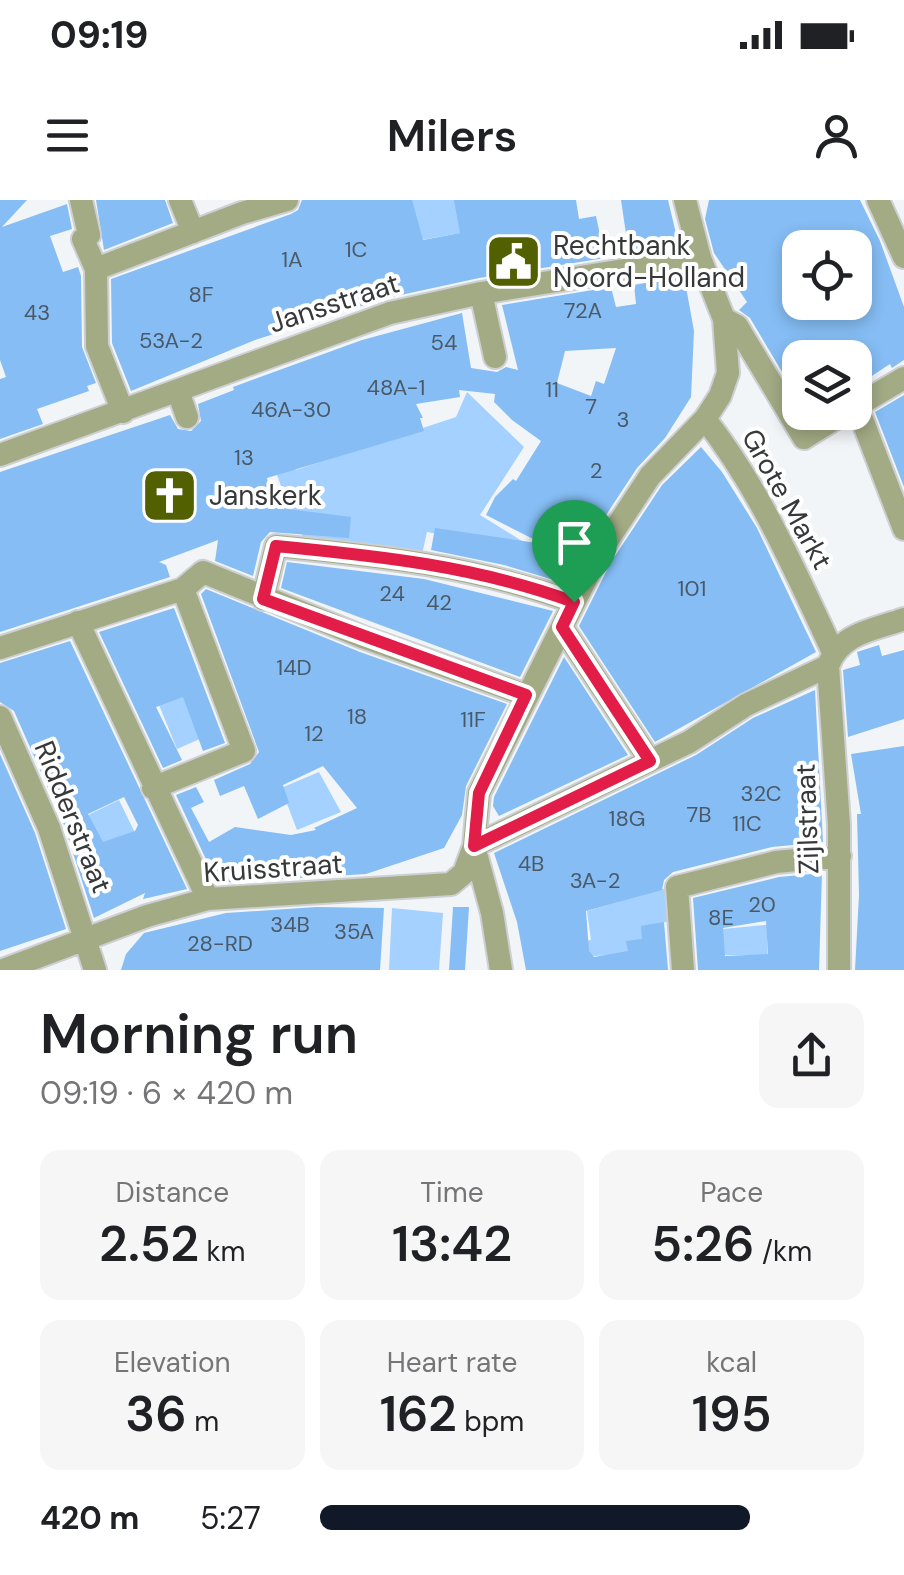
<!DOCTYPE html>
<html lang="en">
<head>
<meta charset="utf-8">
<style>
	:root { --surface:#fff; --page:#f6f6f6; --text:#202124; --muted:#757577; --accent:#111827 }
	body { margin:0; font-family:"DM Sans",sans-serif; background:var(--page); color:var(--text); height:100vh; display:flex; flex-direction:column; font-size:38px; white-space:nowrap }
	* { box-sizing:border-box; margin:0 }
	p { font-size:32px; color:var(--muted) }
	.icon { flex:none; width:55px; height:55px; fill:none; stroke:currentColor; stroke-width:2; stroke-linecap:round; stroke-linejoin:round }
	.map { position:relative; height:770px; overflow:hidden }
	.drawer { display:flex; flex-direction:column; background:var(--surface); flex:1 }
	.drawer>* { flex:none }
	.controls { position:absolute; left:782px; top:30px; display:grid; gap:20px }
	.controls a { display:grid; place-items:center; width:90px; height:90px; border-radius:20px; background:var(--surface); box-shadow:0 5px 15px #0003; font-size:50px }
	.pin { position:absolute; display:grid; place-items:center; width:85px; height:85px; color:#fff; margin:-102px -42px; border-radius:50% 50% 50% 0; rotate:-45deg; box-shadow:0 0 10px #0007 }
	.pin .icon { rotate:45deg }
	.round { display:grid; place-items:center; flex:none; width:105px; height:105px; border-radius:20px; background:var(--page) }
	.head { display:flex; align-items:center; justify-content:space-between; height:170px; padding:0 40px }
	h1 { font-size:55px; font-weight:600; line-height:75px }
	.metrics { display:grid; grid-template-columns:repeat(3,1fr); gap:15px; height:170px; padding:10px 40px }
	.metrics div { display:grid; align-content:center; border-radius:20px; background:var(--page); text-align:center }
	.metrics b { font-size:50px; font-weight:600 }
	.metrics small { font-size:28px; font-weight:400 }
	.metrics p { font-size:28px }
	ul { padding:0 40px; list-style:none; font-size:32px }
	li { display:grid; grid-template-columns:160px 120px 1fr; align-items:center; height:75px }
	li i { height:25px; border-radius:12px; background:var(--accent) }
	.status { display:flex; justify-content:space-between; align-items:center; height:70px; padding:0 50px; background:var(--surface); direction:ltr }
	.status svg { height:28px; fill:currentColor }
	header { display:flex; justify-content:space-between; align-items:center; height:130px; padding:0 40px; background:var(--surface); font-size:45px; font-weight:600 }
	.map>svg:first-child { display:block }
	.green { fill:#a4d1ff }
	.building { fill:#85bdf4; fill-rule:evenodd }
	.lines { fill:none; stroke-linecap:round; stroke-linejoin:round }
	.minor-casing { stroke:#cdcfd2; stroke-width:26 }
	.minor { stroke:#a2ab84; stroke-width:22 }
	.route-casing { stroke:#fff; stroke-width:20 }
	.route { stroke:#e11d48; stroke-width:12 }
	.labels { text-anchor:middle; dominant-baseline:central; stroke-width:8; stroke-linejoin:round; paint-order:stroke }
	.number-label { font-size:22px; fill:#4a5968 }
	.poi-label { font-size:28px; fill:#373839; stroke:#fff; text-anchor:start }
	.street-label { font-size:28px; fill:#373839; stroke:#fff }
</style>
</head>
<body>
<div class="status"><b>09:19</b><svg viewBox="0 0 49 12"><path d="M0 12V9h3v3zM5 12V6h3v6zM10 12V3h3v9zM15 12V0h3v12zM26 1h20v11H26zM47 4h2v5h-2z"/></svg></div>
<header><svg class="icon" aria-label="menu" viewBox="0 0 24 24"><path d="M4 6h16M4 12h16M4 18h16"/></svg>Milers<svg class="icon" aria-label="person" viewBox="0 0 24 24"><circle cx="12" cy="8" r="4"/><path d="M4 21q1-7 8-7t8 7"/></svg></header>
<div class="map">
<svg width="904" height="770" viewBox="0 0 904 770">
	<rect width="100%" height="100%" fill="#f2f5f8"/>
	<path class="green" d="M409,0H490L463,40L460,33L421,40Z
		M467,192L524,247L480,315L543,354L427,332L421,359L302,347V334L285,331L274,295L283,292L262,231L296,270L456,217Z
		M156,433L202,538L177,549L157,500Z
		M319,572L341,612L297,630L281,588Z
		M119,600L138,639L100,648L84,617Z
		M673,686L675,720L657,724L647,753L576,757L573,742L591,740L587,711Z
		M392,708L443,713L439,770H389Z
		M775,724L777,739L767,740L768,764L745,755H715L723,729Z"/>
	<path class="building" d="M0,0H27L2,27L67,4L72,29L50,36L63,72L78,67L81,76L82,147L96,183L87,186L89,191L37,209L43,224L0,239V179L6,177L0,160Z
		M96,0H165L173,23L104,50Z
		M302,0H412L423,40L460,33L454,0H576L579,19L596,16L605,58L479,78L387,98L255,140L131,191L112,143L111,79L291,14L298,10Z
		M621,0H668L679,46L629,54Z
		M709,0H860L880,41L904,107V160L892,168L890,164L855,187V158H800V202L750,118L739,110L747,102L714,53L705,19ZM800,48H855V102H800Z
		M684,76L694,131L691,197L665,238L637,268L585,347L567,384L504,365L431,350L435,328L543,344L486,315L495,297L513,279L516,281L541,241L512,220L494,202L495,194L459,190L460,197L416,204L423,218H420L424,231L267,278L269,288L233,290L232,302L351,317L349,338L270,332L261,342L253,376L215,361L218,340L159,362L166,365L170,377L0,432V272L170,215L178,229L191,231L201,221L198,204L234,190L233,187L362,140L462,113L471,168L497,172L506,167L518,170L502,105L611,87L616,107L636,104L634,85ZM616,148L604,184L596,181L591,196L557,183L565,151Z
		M904,195V287L875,212Z
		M701,247L722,272L757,328L816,452L655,542L579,426L611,362L662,285Z
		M287,362L424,379L553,411L520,477L281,388Z
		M206,389L360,452L507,504L466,586L462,615L444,648L366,674L217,683L176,595L196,587L204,602L191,608L209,642L235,627L291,635L316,630L314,628L357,608L323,566L283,585L289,603L258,619L244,586L220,596L214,580L250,564L259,552L201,394Z
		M174,408L225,543L203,551L183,497L156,507L182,560L163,568L99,432Z
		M70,441L187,689L143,699L145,693L94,718L63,622L14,511L0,502V463ZM124,597L138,625L135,631L103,642L88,614Z
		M879,445L882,456L904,450V519L848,537L843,470L860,465L857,452Z
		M564,457L628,555L499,616L493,606L494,597Z
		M815,490L823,642L772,647L673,672L664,680L662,690L586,711L589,751L594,757L628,751L626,741L642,739L641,726L664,722L668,770H526L517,722L494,653L696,555L753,518Z
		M904,546V770H855L859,695L857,614H861L851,554Z
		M0,554L35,633L66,729L0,751Z
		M822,673L819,770H698L693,698L779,677ZM766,721L768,754L725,756L723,728Z
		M316,707L384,708L380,770H121L126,754L144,733L226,713Z
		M453,707H469L465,770H449Z"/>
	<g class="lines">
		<defs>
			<path id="minor" d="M81,0L89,35L83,39L96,69L97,146L123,212
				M180,0L193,32
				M878,0L904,57
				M96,69L242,13L287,0
				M481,93L495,157
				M724,119L737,126L804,238L846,212
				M178,191L187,217
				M857,206L904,329
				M855,207L904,178
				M705,219C760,289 795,371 833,452
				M0,255L390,113L481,93L700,58
				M263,399L276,346C379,356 476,366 573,402
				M78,422L208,699
				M562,427L650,561
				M0,448L183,389L203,372L365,438L526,495
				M0,517L49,628L95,770
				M153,588L244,551L183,389
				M474,646L689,542L746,505L828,466
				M3,770L147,716L208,699L451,684L464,673L474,646
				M501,770L492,713L474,646L479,593L598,355L650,276L705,219L720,196L728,173L724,119L700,58L685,0
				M683,770L677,687L776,662L840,656
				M839,770V625L828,466C840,433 873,430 904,419"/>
		</defs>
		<use href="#minor" class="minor-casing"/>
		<use href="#minor" class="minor"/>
	</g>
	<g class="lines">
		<defs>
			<path id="route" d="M276,346C379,356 476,366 574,402L562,427L650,561L474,646L479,593L526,495L263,399Z"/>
		</defs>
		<use href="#route" class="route-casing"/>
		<use href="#route" class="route"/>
	</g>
	<defs>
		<symbol id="civic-square" viewBox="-11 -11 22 22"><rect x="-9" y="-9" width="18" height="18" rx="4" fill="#536000" stroke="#fff"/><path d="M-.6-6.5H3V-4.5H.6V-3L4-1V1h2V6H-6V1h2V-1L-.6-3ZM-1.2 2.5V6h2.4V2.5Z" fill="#fff"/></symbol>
		<symbol id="church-square" viewBox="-11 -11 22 22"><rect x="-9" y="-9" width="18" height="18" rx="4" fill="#536000" stroke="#fff"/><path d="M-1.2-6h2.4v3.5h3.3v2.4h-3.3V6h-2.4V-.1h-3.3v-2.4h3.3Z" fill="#fff"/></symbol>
	</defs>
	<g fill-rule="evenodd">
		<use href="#civic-square" x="482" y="30" width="63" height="63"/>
		<use href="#church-square" x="138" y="264" width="63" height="63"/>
	</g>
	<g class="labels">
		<g class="number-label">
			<text x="356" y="49">1C</text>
			<text x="292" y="59">1A</text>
			<text x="201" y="94">8F</text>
			<text x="583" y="110">72A</text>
			<text x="37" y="112">43</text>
			<text x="171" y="140">53A-2</text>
			<text x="444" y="142">54</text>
			<text x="396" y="187">48A-1</text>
			<text x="552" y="189">11</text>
			<text x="591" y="206">7</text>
			<text x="291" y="209">46A-30</text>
			<text x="623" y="219">3</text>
			<text x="244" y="257">13</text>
			<text x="596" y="270">2</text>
			<text x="692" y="388">101</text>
			<text x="392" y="393">24</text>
			<text x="439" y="402">42</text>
			<text x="294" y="467">14D</text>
			<text x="357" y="516">18</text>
			<text x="473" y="519">11F</text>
			<text x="314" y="533">12</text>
			<text x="761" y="593">32C</text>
			<text x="699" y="614">7B</text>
			<text x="627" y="618">18G</text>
			<text x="747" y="623">11C</text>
			<text x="531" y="663">4B</text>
			<text x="595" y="680">3A-2</text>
			<text x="762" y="704">20</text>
			<text x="721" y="717">8E</text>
			<text x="290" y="724">34B</text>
			<text x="354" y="731">35A</text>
			<text x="220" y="743">28-RD</text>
		</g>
		<g class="poi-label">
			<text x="553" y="45">Rechtbank<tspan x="553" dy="32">Noord-Holland</tspan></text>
			<text x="209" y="295">Janskerk</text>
		</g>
		<g class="street-label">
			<text transform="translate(334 103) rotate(-18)">Jansstraat</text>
			<text transform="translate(787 299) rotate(61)">Grote Markt</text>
			<text transform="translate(73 617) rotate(68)">Ridderstraat</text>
			<text transform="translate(807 619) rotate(-92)">Zijlstraat</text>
			<text transform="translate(273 668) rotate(-4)">Kruisstraat</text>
		</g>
	</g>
</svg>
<div class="controls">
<a><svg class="icon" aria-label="locate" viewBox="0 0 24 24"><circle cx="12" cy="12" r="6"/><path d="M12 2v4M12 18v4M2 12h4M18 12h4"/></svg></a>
<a><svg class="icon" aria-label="layers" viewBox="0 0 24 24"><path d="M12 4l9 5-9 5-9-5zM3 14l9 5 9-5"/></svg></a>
</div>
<div class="pin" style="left:574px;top:402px;background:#1e9e55"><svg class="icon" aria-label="arrive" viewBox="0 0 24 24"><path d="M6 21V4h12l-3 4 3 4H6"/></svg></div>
</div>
<section class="drawer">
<div class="head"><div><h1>Morning run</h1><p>09:19 · 6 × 420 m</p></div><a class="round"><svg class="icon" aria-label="share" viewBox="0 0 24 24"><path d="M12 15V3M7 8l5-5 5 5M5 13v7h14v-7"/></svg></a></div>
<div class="metrics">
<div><p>Distance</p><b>2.52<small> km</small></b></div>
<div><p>Time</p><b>13:42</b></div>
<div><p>Pace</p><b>5:26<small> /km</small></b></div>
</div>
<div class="metrics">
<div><p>Elevation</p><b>36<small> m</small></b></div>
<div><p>Heart rate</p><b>162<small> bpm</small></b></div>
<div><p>kcal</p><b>195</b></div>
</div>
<ul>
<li><b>420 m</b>5:27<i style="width:79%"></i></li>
</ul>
</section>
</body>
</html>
